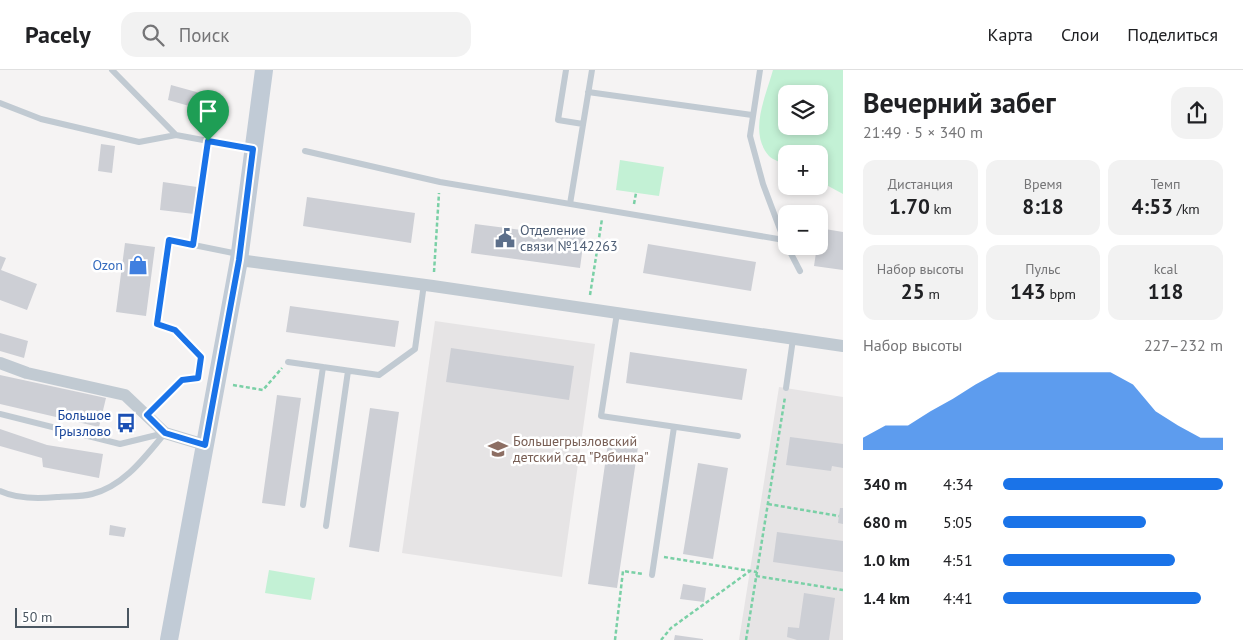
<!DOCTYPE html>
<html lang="ru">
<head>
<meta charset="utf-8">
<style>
	:root { --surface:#fff; --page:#f2f2f2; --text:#202124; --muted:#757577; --line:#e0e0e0; --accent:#1a73e8 }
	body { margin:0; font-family:"PT Sans",sans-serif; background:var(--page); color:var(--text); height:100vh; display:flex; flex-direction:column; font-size:19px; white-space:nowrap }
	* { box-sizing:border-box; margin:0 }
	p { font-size:16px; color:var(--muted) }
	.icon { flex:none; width:28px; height:28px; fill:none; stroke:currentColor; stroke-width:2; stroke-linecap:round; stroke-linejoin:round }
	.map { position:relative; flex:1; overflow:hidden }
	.drawer { display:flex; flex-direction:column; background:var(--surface); width:400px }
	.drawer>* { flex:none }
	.controls { position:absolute; left:778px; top:15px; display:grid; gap:10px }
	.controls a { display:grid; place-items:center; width:50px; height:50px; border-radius:10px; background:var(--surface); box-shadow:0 2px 8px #0003; font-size:25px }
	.scale { position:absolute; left:15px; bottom:12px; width:114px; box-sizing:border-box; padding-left:5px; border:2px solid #4a5661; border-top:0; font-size:14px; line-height:18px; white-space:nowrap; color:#4a5661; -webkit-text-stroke:4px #fff; paint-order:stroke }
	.pin { position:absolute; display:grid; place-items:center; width:42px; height:42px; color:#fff; margin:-51px -21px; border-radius:50% 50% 50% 0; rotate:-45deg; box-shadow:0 0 5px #0007 }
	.pin .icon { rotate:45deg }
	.round { display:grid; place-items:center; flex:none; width:52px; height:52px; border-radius:15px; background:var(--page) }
	.headline { display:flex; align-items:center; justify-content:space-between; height:85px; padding:0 20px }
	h1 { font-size:28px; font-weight:700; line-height:38px }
	.stats { display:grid; grid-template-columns:repeat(3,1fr); gap:8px; height:85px; padding:5px 20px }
	.stats div { display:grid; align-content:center; border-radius:12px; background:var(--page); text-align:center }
	.stats b { font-size:21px; font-weight:700 }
	.stats small { font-size:14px; font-weight:400 }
	.stats p { font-size:14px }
	.chart { height:140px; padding:10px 20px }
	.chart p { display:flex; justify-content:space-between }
	.chart svg { width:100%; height:90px; margin-top:5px; fill:var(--accent); opacity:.7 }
	ul { padding:0 20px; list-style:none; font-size:16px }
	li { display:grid; grid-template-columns:80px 60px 1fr; align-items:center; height:38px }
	li i { height:12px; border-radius:6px; background:var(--accent) }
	header { display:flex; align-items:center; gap:30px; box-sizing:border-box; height:70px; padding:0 25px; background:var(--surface); border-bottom:1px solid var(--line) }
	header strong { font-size:24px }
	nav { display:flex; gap:28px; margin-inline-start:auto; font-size:18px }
	.search { width:350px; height:45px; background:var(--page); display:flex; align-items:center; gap:12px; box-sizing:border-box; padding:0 18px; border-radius:15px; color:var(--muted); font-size:19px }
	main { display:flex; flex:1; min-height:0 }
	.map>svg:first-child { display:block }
	.education { fill:#e6e4e5 }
	.green { fill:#c3f1d5; fill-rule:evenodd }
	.building { fill:#cdcfd5 }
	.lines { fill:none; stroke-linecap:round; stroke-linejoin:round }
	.path { stroke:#7ad0a6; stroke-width:2.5; stroke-dasharray:4 2.5; stroke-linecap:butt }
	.lane { stroke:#c1cad2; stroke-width:6 }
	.street { stroke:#c1cad2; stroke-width:12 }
	.secondary { stroke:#c1cbd6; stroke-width:18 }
	.route-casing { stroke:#fff; stroke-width:10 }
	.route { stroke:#1a73e8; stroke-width:6 }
	.labels { text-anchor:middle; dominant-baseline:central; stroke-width:5; stroke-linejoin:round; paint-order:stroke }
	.service-label { font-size:14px; fill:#4e5e75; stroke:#fff; text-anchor:start }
	.shop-label { font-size:14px; fill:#366cbe; stroke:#fff; text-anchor:end }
	.transit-label { font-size:14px; fill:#164399; stroke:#fff; text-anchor:end }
	.education-label { font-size:14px; fill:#785e54; stroke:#fff; text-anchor:start }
</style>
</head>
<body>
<header>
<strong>Pacely</strong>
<div class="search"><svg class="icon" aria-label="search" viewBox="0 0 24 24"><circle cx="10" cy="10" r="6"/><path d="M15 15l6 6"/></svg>Поиск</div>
<nav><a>Карта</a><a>Слои</a><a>Поделиться</a></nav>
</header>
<main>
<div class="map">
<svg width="843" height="570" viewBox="0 0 843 570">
	<rect width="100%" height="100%" fill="#f5f3f3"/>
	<path class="education" d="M435,251L595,274L562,507L402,483Z
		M779,317L843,327V570H739Z"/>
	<path class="green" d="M773,0H843V124L819,111V84H786V95C781,92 773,90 769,86C748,62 766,26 773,0ZM786,24H819V56H786Z
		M620,90L664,97L659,126L616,120Z
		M269,500L315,508L311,530L265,523Z"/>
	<path class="building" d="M171,15L211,26L207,41L168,30Z
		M101,74L115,76L112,103L98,101Z
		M163,112L197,117L194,144L160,140Z
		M307,127L415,143L411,173L303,156Z
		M475,154L584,168L580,198L471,183Z
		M819,158L843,162V200L814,196L817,176H819Z
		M125,173L155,177L146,246L116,242Z
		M648,174L756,192L751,221L643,203Z
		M0,186L6,188L1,200L37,214L27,240L0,230Z
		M290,236L399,251L395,277L286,262Z
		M0,263L28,271L24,288L0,281Z
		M451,278L574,296L569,330L446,312Z
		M630,282L747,299L742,330L626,313Z
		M0,305L106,328L99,357L0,334Z
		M277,325L301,328L285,436L262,433Z
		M370,338L399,342L379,482L349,477Z
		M0,359L47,375L103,384L99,408L43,397L42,388L0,376Z
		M790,367L843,374V398L832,396L831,401L786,395Z
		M608,373L638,377L617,518L588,514Z
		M698,393L728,398L713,489L683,484Z
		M840,438H843V454L838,453Z
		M110,455L126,458L124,467L109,465Z
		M777,462L843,471V502L773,492Z
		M683,514L706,518L704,532L680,529Z
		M804,523L835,528L829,570H797L787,567L788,557L799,558Z
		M675,565L703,569V570H674Z"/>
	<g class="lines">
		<path class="path" d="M634,134L636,123
			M434,202L439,123
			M590,225L602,149
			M233,315L263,320L282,298
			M155,336L182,310L198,308L201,287L181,266
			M768,434L839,446
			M664,487L757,502
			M756,506L843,520
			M615,570L623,501L643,504
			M661,570L671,558L750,501
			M746,570L785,327"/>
		<path class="lane" d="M112,0L176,65L252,79
			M566,0L558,50L583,54
			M760,0L750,66L763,114L784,170
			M588,22L752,45
			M0,33L41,49L139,72L176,65
			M305,81L440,112L784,170L786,175
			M570,134L592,0
			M193,175L208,71
			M787,176L800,201
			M617,243L601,346L738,366
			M175,260L157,255L169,170L238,184
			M288,292L379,305L415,279L424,214
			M786,318L793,269
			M0,344L120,374L165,363
			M0,421C17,429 38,429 57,427C68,426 81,427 92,424C124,416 145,387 165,363
			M303,435L323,297
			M326,456L348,301
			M652,505L674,357"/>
		<path class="street" d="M239,190L433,216L843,276
			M0,293L27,303L125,325L165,363L205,375"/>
		<path class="secondary" d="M169,570L239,190L264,0"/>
	</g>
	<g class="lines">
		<defs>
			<path id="route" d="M208,71L253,79L239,190L205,375L165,363L147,345L182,310L198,308L201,287L175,260L157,254L169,170L193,175Z"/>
		</defs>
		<use href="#route" class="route-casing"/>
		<use href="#route" class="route"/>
	</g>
	<defs>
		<symbol id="civic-bare" viewBox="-9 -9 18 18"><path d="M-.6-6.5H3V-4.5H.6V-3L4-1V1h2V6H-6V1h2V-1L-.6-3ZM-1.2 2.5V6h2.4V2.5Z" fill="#5c6f8a" stroke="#fff" stroke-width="2.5" paint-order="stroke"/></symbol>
		<symbol id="shop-bare" viewBox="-9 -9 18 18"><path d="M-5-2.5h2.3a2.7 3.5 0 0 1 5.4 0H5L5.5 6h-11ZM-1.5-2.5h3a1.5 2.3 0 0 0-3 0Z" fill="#3f7fe0" stroke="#fff" stroke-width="2.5" paint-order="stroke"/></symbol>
		<symbol id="bus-bare" viewBox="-9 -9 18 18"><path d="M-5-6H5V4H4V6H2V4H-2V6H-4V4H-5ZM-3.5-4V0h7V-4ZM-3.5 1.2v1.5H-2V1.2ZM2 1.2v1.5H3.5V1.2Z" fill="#1a4fb4" stroke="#fff" stroke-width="2.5" paint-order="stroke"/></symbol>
		<symbol id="school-bare" viewBox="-9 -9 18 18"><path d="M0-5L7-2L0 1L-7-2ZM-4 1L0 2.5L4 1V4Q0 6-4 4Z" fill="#8d6e63" stroke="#fff" stroke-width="2.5" paint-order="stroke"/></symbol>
	</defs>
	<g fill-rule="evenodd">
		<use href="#civic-bare" x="491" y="154" width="28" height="28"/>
		<use href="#shop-bare" x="124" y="181" width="28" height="28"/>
		<use href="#bus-bare" x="112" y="339" width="28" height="28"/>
		<use href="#school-bare" x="484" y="365" width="28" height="28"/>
	</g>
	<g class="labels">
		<g class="service-label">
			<text x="520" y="160">Отделение<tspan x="520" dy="16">связи №142263</tspan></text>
		</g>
		<g class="shop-label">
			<text x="123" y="195">Ozon</text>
		</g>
		<g class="transit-label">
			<text x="111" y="345">Большое<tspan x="111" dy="16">Грызлово</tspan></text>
		</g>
		<g class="education-label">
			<text x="513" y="371">Большегрызловский<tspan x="513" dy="16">детский сад "Рябинка"</tspan></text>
		</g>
	</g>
</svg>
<div class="controls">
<a><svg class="icon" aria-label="layers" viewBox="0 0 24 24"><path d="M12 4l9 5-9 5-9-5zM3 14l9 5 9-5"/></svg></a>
<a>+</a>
<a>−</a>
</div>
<div class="scale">50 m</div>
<div class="pin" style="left:208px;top:71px;background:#1e9e55"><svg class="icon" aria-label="arrive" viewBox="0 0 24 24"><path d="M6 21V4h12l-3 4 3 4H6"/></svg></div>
</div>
<section class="drawer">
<div class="headline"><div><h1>Вечерний забег</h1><p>21:49 · 5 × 340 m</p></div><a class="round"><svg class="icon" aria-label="share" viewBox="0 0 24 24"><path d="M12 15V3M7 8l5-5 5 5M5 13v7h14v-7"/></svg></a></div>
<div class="stats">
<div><p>Дистанция</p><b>1.70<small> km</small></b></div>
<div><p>Время</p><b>8:18</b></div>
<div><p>Темп</p><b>4:53<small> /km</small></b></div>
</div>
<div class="stats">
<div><p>Набор высоты</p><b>25<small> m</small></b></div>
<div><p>Пульс</p><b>143<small> bpm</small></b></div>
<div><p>kcal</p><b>118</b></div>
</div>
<div class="chart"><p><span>Набор высоты</span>227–232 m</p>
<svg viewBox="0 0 160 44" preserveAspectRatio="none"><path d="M0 44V38L10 32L20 32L30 25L40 19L50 12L60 6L70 6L80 6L90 6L100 6L110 6L120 12L130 25L140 32L150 38L160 38V44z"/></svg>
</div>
<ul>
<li><b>340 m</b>4:34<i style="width:100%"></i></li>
<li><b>680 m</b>5:05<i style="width:65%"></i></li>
<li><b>1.0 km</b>4:51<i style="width:78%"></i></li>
<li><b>1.4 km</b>4:41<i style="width:90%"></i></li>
</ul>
</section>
</main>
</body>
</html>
